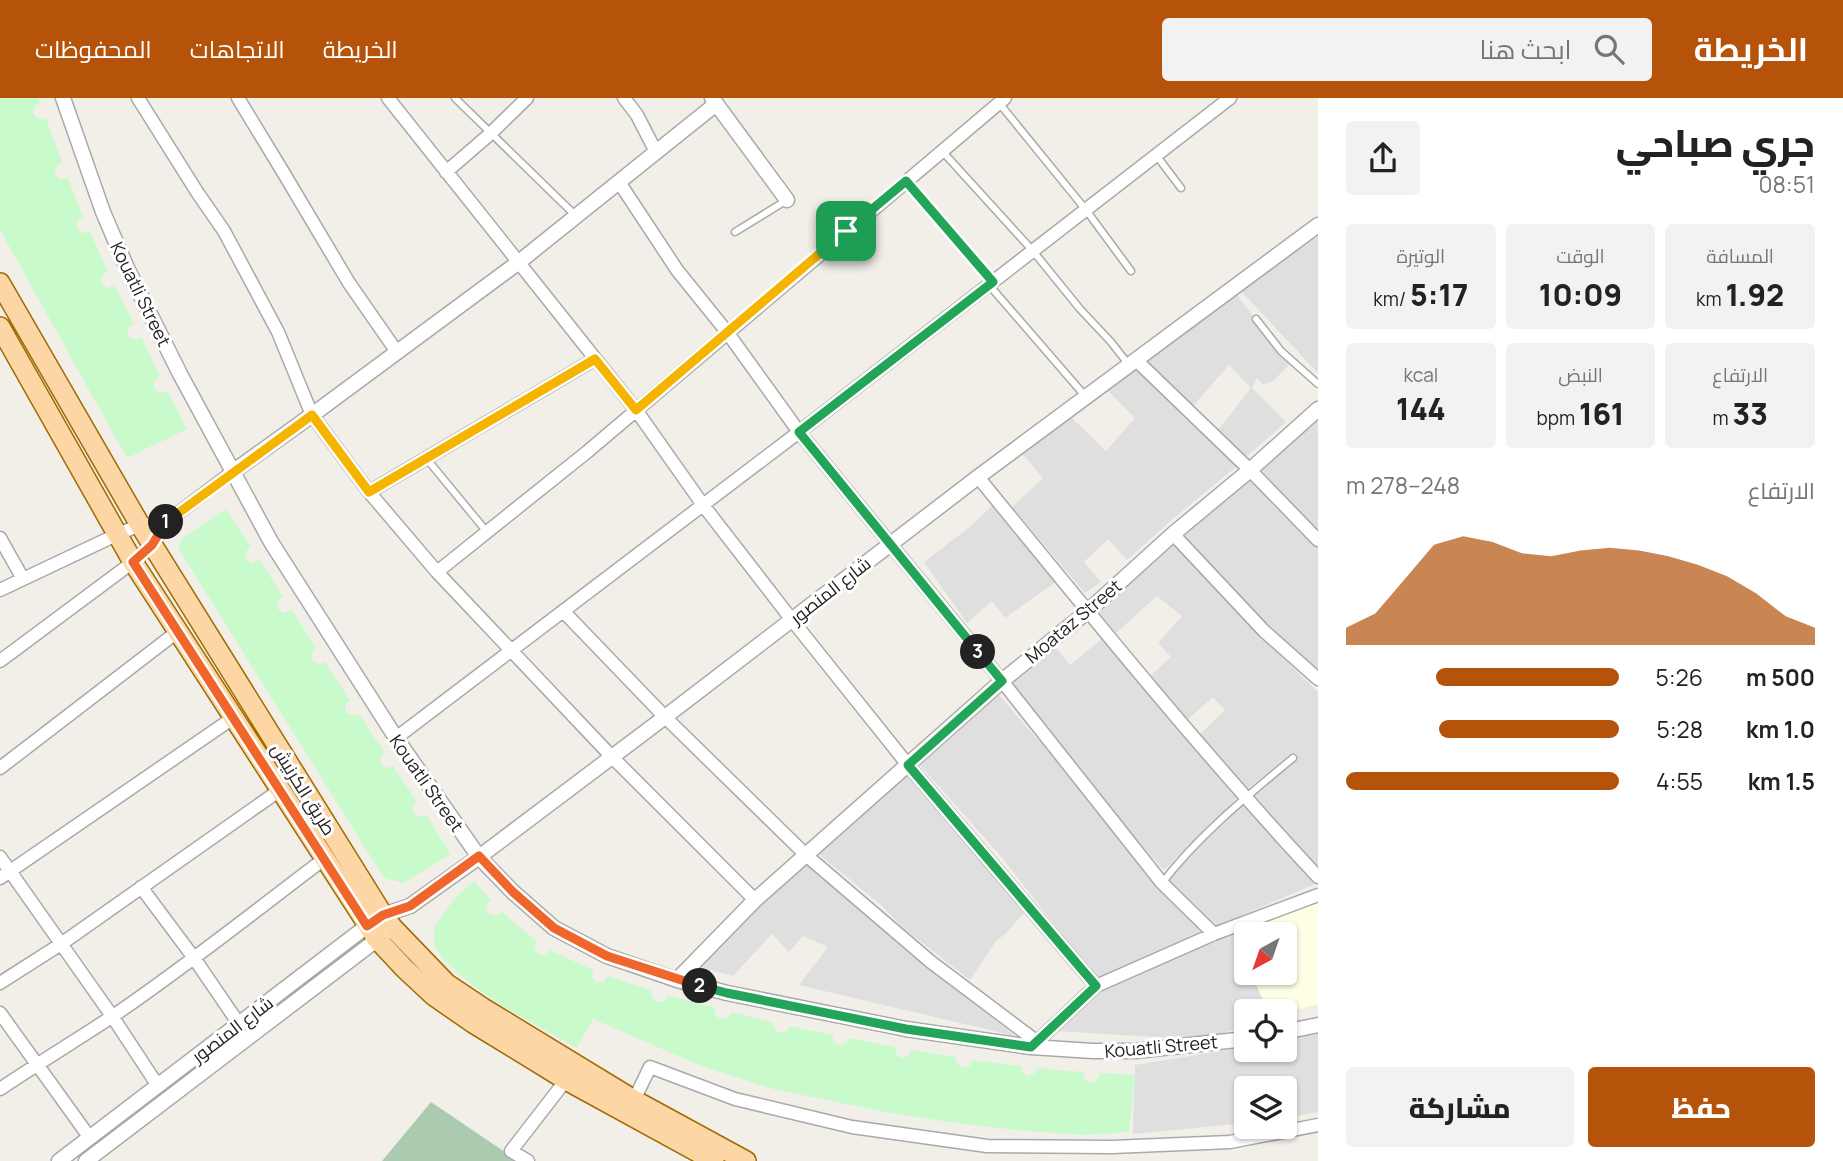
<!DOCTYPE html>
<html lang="ar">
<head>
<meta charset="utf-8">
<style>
	:root { --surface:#fff; --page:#f2f2f2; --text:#222; --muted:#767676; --accent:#b45309 }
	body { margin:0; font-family:Manrope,Cairo,sans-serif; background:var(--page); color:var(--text); direction:rtl; height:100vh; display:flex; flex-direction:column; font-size:26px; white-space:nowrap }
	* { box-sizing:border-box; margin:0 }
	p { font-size:23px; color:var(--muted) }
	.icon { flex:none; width:38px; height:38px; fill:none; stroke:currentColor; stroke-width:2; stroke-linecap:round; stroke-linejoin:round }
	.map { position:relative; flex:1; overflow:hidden; direction:ltr }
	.panel { display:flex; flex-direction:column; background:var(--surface); width:525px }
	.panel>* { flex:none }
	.needle { width:46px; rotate:220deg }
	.fabs { position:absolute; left:1234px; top:824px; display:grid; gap:14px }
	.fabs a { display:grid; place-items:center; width:63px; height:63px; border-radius:7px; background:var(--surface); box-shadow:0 2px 5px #0004; font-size:35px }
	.pin { position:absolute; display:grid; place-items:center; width:60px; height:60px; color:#fff; margin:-30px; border-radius:14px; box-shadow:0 4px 10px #0006 }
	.km { position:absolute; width:35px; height:35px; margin:-18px; border-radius:50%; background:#222; color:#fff; font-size:19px; line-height:35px; text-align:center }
	.round { display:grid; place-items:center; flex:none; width:74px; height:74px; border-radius:7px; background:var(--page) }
	.overview { display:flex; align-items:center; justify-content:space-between; height:119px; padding:0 28px }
	h1 { font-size:38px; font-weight:800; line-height:52px }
	.stats { display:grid; grid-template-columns:repeat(3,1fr); gap:10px; height:119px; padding:7px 28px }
	.stats div { display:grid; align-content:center; border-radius:7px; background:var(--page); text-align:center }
	.stats b { font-size:30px; font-weight:800 }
	.stats small { font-size:19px; font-weight:400 }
	.stats p { font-size:19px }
	.chart { height:196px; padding:14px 28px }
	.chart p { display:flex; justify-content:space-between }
	.chart svg { width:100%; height:126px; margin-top:7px; fill:var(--accent); opacity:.7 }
	.action { display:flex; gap:14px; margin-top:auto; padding:14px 28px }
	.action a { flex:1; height:80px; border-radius:7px; background:var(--accent); color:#fff; font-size:28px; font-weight:800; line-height:80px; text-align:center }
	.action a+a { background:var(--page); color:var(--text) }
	ul { padding:0 28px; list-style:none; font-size:23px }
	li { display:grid; grid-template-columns:112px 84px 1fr; align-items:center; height:52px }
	li i { height:18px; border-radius:9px; background:var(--accent) }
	header { display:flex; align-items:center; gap:42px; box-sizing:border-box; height:98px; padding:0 35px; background:var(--accent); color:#fff }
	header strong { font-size:33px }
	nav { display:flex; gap:38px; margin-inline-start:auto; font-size:24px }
	.search { width:490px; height:63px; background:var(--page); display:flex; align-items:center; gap:18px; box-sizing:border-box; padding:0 24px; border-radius:7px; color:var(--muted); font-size:26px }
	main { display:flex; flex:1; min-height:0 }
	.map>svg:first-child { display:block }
	.residential { fill:#e0dfdf }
	.education { fill:#ffffe5 }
	.cemetery { fill:#aacbaf }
	.park { fill:#c8facc }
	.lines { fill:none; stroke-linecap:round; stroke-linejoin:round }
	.service-casing { stroke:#a9a9a9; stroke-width:9 }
	.minor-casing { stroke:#a9a9a9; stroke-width:15 }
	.tertiary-casing { stroke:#a9a9a9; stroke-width:17 }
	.primary-casing { stroke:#a06b00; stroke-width:22 }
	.service { stroke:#fff; stroke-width:6 }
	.minor { stroke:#fff; stroke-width:12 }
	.tertiary { stroke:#fff; stroke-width:14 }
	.primary { stroke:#fcd6a4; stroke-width:19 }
	.split-1-casing { stroke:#fff; stroke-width:14 }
	.split-2-casing { stroke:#fff; stroke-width:14 }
	.split-3-casing { stroke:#fff; stroke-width:14 }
	.split-4-casing { stroke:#fff; stroke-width:14 }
	.split-1 { stroke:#f5b400; stroke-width:9 }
	.split-2 { stroke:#f0652b; stroke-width:9 }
	.split-3 { stroke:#22a559; stroke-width:9 }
	.split-4 { stroke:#22a559; stroke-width:9 }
	.labels { text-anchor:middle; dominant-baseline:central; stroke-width:6; stroke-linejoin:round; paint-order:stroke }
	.street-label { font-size:18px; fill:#222; stroke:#fff }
</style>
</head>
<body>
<header>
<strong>الخريطة</strong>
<div class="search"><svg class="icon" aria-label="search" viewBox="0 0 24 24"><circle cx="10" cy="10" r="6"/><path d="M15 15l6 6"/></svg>ابحث هنا</div>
<nav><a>الخريطة</a><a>الاتجاهات</a><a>المحفوظات</a></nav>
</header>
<main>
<section class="panel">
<div class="overview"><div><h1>جري صباحي</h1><p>08:51</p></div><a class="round"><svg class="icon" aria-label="share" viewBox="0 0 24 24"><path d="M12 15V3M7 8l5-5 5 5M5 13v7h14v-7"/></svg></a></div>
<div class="stats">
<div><p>المسافة</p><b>1.92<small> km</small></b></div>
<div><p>الوقت</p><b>10:09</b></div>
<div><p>الوتيرة</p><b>5:17<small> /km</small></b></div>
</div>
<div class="stats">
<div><p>الارتفاع</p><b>33<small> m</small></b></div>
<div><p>النبض</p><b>161<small> bpm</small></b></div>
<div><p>kcal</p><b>144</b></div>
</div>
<div class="chart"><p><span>الارتفاع</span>248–278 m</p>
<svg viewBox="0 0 160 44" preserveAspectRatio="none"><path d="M0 44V38L10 33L20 21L30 9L40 6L50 8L60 12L70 13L80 11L90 10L100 11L110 13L120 16L130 20L140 26L150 34L160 38V44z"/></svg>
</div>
<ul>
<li><b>500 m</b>5:26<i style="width:67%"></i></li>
<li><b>1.0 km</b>5:28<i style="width:66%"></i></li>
<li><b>1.5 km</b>4:55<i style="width:100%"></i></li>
</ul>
<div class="action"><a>حفظ</a><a>مشاركة</a></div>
</section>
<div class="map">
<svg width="1318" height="1063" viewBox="0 0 1318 1063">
	<rect width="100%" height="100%" fill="#f2efe9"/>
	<path class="residential" d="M1318,133V275L1240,192Z
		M1235,194L1289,267L1273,283L1263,287L1257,280L1252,290L1286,324L1245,360L1218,332L1251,290L1229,267L1193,308L1143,262Z
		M1138,264L1237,368L1175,419L1127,462L1108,441L1084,464L1101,484L1085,495L1012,409L1043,380L1020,353L1070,318L1106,353L1135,320L1102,287Z
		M1318,316V436L1255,372Z
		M1253,375L1318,443V574L1269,529L1184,438Z
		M996,404L1057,483L1005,520L992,503L967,525L924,464L971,428Z
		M1173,442L1252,530L1318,594V773L1255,698L1297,662L1290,656L1246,692L1199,637L1225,612L1213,599L1186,623L1149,579L1171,559L1158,545L1182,518L1157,498L1116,535L1095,513Z
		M1103,540L1237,700L1164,772L1096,696L1009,583L1054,547L1070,567Z
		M999,597L1028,631L1060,664L1203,833L1098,882L999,756L919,666Z
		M908,674L1024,815L1005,836L996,843L970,882L902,829L881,807L816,754Z
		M1245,705L1315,786L1217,828L1167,780Z
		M808,765L929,869L1015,938L799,887L828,849L803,838L789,854L772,836L733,878L700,869L759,807Z
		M1234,837L1246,863V875H1251L1268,913L1246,914V927L1219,937L1172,940L1055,933L1100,892L1187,853Z
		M1318,936V1014L1285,1020L1284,990H1246V1025L1133,1036L1135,967L1246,949V952H1284L1285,942Z"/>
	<path class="education" d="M1318,803V906L1285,915L1284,914L1268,913L1251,875H1284V836H1246V863L1234,837Z"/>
	<path class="cemetery" d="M431,1004L518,1063H382Z"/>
	<path class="park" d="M0,0H39L40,5L34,8L33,16L38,21L46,20L62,65L56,69L55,76L60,81L68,80L83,119L77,123V130L82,135L90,134L108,173L102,177V185L107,190L115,188L134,226L128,230V238L134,242L142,240L160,278L154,283V290L160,295L168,293L187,331L127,360L0,132Z
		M226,411L251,449L245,454L246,461L252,465L260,462L283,499L277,504L278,511L284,515L292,512L316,550L311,555L312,562L318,566L325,564L350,602L345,607L346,614L352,618L359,616L384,654L380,659L381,666L387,670L393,668L417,704L413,708V716L420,719L426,717L451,756L403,785L384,780L178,450L183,440Z
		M474,783L491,802L486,808L488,815L495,818L502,814L536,843L534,850L538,856L545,857L550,852L593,872L592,879L597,885L604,884L608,878L652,893V899L657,904L665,903L668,897L715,910V916L720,921L728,919L731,914L774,925V930L780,935L787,933L790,928L833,937V943L839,947L846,945L849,940L895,949L896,956L901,960L909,958L911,952L956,959L957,966L963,970L970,968L972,962L1021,968L1022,974L1028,978L1035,975L1037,970L1083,974L1084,981L1091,985L1097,982L1100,975L1135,977L1129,1034L1084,1037L1025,1033L957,1025L890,1015L773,991L699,967L593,921L577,950L507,911L473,888L442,860L434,846V830L453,802Z"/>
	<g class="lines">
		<defs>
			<path id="service" d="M455,0L576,118
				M999,5L1086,112L1131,173
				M942,53L1033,153L1080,211L1111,244L1129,267
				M1156,57L1181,90
				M906,83L993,184
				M735,134L787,102
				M989,187L1086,299
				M1256,221L1281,253L1318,286
				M426,360L487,434
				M1162,785C1198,738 1247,698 1293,660"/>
			<path id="minor" d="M138,0L197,94L224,133L278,234L312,317L369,394L437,474L612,659L755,802
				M238,0L283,74L349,185L397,254
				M388,0L636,312L703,407L792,522L908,667L1096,888
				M624,0L637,17L656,54
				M446,74L490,36L527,0
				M619,84L677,172L727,234L799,334L1002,583L1162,785L1214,836
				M1136,262L1250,372L1318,442
				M978,379C1089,515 1199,651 1318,779
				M369,394L595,261
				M1173,436L1264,533L1318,581
				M0,440L23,481
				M437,474L587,354L1005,0
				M0,492L116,437L140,427L165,425L234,373
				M563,513L665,619L807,758L931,864L1036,943
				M0,563L133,464L152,447L165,425
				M396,640L799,334L1230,0
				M0,670L177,534
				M0,759L112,918L158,988
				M0,780L233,620
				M141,789L194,860L239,926
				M0,885L61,846L280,692
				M0,915L90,1040
				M1031,949L1096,888L1214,836L1318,797
				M0,991C37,966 75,943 113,918C185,869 254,814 324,761
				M634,1002L650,969L735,1001L852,1029L987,1048L1112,1049L1230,1044L1318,1027
				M528,1063L511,1053L566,982"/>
			<path id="tertiary" d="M63,0L103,114L127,170L180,276L271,444L396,640L479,759L513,794L554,830L607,858L677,882L727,895L906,931L1031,949L1093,953H1135L1246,941
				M712,0L787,102
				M234,373L312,317L519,164L716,6
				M677,882L755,802L1002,583L1088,513L1173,436L1250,372L1318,311
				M1284,934L1318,927
				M59,1063L367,828L383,817L410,808L479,759L665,619L978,379L1318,127
				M86,1063L383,837"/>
			<path id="primary" d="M0,185L140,427L383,817L393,830L447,886L483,910L634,1002L746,1063
				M0,229L133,464L377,841L404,870L434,898L473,925L566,982L714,1063"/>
		</defs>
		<use href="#service" class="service-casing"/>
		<use href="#minor" class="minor-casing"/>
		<use href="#tertiary" class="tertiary-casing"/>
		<use href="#primary" class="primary-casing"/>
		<use href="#service" class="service"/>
		<use href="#minor" class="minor"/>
		<use href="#tertiary" class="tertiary"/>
		<use href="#primary" class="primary"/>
	</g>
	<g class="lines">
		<defs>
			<path id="split-1" d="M166,424L312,317L369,394L595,261L636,312L846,133"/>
			<path id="split-2" d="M166,424L152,447L133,464L367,828L383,817L410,808L479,758L513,794L554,830L607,858L700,888"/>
			<path id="split-3" d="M700,888L727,895L906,931L1031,949L1096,888L908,667L1002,583L978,554"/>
			<path id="split-4" d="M846,133L906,83L993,184L799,334L978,554"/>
		</defs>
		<use href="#split-1" class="split-1-casing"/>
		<use href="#split-2" class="split-2-casing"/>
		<use href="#split-3" class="split-3-casing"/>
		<use href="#split-4" class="split-4-casing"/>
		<use href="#split-1" class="split-1"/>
		<use href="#split-2" class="split-2"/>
		<use href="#split-3" class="split-3"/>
		<use href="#split-4" class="split-4"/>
	</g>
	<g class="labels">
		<g class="street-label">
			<text transform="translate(141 196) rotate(64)">Kouatli Street</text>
			<text transform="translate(830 492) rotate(-38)">شارع المنصور</text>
			<text transform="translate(1073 523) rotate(-40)">Moataz Street</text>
			<text transform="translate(427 685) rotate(55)">Kouatli Street</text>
			<text transform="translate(304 691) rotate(58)">طريق الكرنيش</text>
			<text transform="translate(232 931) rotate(-37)">شارع المنصور</text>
			<text transform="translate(1161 948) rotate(-5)">Kouatli Street</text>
		</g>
	</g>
</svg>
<div class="fabs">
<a><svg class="needle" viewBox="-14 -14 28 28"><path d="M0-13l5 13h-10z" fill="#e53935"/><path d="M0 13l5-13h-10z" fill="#767676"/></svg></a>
<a><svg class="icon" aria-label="locate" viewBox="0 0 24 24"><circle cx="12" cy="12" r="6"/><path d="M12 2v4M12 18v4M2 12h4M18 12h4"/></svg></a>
<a><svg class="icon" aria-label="layers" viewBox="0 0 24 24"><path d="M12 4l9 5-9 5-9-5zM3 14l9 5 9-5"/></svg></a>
</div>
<div class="pin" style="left:846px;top:133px;background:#1e9e55"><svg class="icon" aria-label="arrive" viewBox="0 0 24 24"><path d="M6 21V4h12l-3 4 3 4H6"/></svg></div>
<b class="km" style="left:166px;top:424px">1</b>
<b class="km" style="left:700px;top:888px">2</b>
<b class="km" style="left:978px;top:554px">3</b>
</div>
</main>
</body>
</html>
